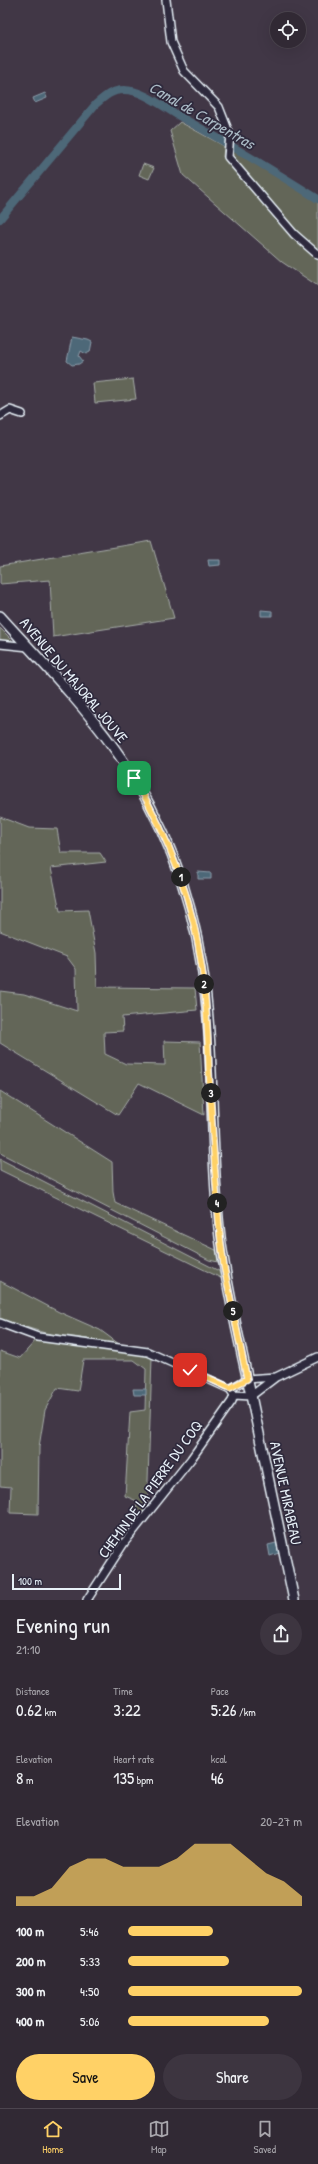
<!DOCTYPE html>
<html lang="en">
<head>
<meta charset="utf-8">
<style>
	:root { --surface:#312934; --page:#3d3540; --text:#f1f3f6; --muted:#a8a6ac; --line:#4c454f; --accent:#ffd166 }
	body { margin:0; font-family:"Patrick Hand",sans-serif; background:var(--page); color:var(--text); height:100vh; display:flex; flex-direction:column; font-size:15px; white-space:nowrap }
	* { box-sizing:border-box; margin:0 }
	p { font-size:13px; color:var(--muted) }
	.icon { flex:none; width:22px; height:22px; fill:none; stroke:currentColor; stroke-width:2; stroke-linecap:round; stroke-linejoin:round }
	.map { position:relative; height:1600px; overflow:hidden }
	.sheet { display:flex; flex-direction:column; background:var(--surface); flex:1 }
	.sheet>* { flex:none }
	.fabs { position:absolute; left:270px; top:12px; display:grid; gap:8px }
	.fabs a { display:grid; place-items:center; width:36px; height:36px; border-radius:50%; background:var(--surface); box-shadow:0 4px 16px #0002,0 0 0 1px var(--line); font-size:20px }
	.scale { position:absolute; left:12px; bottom:10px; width:109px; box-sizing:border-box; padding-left:4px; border:2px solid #e8f1f8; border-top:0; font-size:11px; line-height:14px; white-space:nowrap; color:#e8f1f8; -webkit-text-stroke:3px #2f2a3d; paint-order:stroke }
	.pin { position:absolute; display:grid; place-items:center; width:34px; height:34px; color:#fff; margin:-17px; border-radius:8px; box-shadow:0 2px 6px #0006 }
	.km { position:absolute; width:20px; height:20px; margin:-10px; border-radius:50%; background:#222; color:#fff; font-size:11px; line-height:20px; text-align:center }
	.round { display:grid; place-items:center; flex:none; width:42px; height:42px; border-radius:21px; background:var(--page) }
	.head { display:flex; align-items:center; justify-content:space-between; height:68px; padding:0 16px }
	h1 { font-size:22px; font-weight:600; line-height:30px }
	.metrics { display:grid; grid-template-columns:repeat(3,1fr); gap:6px; height:68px; padding:4px 16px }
	.metrics div { display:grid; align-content:center }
	.metrics b { font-size:17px; font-weight:600 }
	.metrics small { font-size:11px; font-weight:400 }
	.metrics p { font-size:11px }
	.chart { height:112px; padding:8px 16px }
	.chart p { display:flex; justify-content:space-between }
	.chart svg { width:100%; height:72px; margin-top:4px; fill:var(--accent); opacity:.7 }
	.button { display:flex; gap:8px; margin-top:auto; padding:8px 16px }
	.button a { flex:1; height:46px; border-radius:24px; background:var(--accent); color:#111; font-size:16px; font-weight:600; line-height:46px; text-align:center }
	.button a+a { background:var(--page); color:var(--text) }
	ul { padding:0 16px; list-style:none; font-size:13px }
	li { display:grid; grid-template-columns:64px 48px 1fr; align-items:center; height:30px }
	li i { height:10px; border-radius:5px; background:var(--accent) }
	.menu { display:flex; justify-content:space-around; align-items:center; height:56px; border-top:1px solid var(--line); background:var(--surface); font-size:11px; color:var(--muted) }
	.menu a { display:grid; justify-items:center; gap:2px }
	.menu .current { color:var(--accent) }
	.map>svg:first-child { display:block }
	.green { fill:#636658; stroke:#a6aca8 }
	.water { fill:#4e6778; stroke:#8c9eab }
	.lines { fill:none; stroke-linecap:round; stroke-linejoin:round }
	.canal { stroke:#4e6778; stroke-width:8 }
	.minor-casing { stroke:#e8f1f8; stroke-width:10 }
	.major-casing { stroke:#e8f1f8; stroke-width:12 }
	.minor { stroke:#2f2a3d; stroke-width:7 }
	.major { stroke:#2f2a3d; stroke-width:9 }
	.route-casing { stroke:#fff; stroke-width:8 }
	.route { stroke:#ffd166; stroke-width:5 }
	.labels { text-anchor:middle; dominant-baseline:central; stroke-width:3.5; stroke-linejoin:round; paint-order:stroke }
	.street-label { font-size:15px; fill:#e8f1f8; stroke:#2f2a3d }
	.water-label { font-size:16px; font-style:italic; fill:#aabac5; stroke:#2f2a3d }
</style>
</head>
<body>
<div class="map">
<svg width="318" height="1600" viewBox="0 0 318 1600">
	<rect width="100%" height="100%" fill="#413746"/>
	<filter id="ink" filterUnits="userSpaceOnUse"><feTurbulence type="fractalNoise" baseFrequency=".025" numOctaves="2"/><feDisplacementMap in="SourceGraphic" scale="8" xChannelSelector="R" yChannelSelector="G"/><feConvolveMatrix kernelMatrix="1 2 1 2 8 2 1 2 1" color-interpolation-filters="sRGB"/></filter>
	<g filter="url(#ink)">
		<path class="green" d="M180,122L224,146L223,157C253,193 283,228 318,259V286L282,262L183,175L170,131Z
			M231,148L318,201V252L298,235L229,155Z
			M143,164L154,168L149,179L139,175Z
			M133,379L136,399L95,403L93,383Z
			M151,541L174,618L53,637L50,580L0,584V566Z
			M0,628L12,640L10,644L0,643Z
			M0,817L29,828L57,829L61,853H100L106,862L51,868L60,911L88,910L96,953L97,987L195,988L197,1010L122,1017L123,1031L104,1032L105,1054L126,1064L165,1065L164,1041L200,1042L204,1115L139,1083L118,1115L0,1043V991L24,994L77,1011L76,969L67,957L0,931Z
			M0,1091L112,1162L113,1192L115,1203L216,1250L218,1262L209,1260L2,1154L0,1152Z
			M0,1159L219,1271L221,1278L0,1170Z
			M0,1281L59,1312L100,1330L123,1347L95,1340L45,1333L0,1319Z
			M36,1340L146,1355L152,1358L147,1511L135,1526L137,1501L125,1496L130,1412L145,1410L146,1369L134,1360H83L78,1391L57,1388L45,1410L39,1447L38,1514L10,1513L11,1487L0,1486V1351L20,1358Z"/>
		<path class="water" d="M45,93L47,98L35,103L33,98Z
			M72,337L88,340L92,342L90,352L86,354L81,351L79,356L83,361L79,364L72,365L67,361Z
			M208,560H220V565L209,566Z
			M261,610L272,611V616H261Z
			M198,872L211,873V879H198Z
			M133,1389H146V1395H134Z
			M276,1543L279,1553L270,1556L268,1545Z"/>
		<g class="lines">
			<path class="canal" d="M0,219L95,105C104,97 111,90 124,90C143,90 163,107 179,116C226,142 272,170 318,199"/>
			<defs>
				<path id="minor" d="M166,0L171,42L184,71L219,107L230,135L228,157L294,234L318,255
					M0,416L10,410L22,414
					M0,644L29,647
					M0,1323L38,1337L148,1352L230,1389L234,1395
					M230,1389L247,1379L276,1377
					M234,1395L251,1396L276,1377L318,1357
					M87,1600L124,1543L191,1459L232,1401L234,1395"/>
				<path id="major" d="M0,616C39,659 80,701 114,748C161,813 190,888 202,967C216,1056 209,1148 220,1237C226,1282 236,1327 246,1372C262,1448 278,1524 294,1600"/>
			</defs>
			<use href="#minor" class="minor-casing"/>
			<use href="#major" class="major-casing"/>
			<use href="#minor" class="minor"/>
			<use href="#major" class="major"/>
		</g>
	</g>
	<g class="lines" filter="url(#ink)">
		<defs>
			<path id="route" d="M134,778C169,837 193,901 202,969C207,1003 208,1037 209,1071C212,1126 215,1181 220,1235L224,1267L247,1379L230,1388L190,1370"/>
		</defs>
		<use href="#route" class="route-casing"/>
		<use href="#route" class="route"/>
	</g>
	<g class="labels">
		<g class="street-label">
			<text transform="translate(74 680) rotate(50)">AVENUE DU MAJORAL JOUVE</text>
			<text transform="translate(150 1489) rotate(-54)">CHEMIN DE LA PIERRE DU COQ</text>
			<text transform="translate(286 1493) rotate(78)">AVENUE MIRABEAU</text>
		</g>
		<g class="water-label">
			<text transform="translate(202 115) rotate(30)">Canal de Carpentras</text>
		</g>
	</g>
</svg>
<div class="fabs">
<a><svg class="icon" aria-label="locate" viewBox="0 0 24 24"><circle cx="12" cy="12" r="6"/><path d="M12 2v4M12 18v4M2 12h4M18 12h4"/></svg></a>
</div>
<div class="scale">100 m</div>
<div class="pin" style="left:134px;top:778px;background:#1e9e55"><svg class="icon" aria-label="arrive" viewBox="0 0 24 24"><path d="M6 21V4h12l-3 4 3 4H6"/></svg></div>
<div class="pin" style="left:190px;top:1370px;background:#d93025"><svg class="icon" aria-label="check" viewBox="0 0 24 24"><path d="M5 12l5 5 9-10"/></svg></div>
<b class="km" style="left:181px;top:877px">1</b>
<b class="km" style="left:204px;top:984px">2</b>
<b class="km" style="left:211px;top:1093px">3</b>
<b class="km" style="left:217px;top:1203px">4</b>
<b class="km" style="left:233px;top:1311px">5</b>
</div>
<section class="sheet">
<div class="head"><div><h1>Evening run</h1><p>21:10</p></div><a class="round"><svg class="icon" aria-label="share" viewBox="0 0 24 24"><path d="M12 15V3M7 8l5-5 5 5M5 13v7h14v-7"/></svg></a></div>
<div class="metrics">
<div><p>Distance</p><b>0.62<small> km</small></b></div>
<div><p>Time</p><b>3:22</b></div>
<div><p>Pace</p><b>5:26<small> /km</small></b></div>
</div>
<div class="metrics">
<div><p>Elevation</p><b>8<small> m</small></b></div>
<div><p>Heart rate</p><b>135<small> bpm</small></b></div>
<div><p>kcal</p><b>46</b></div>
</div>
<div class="chart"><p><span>Elevation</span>20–27 m</p>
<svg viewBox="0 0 160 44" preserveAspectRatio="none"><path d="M0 44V38L10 38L20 33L30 20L40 15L50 15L60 20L70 20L80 20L90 15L100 6L110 6L120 6L130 15L140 24L150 29L160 38V44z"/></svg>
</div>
<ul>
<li><b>100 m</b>5:46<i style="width:49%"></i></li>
<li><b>200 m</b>5:33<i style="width:58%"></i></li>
<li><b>300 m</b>4:50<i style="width:100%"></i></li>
<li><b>400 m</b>5:06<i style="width:81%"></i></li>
</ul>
<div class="button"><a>Save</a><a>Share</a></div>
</section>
<nav class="menu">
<a class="current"><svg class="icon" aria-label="home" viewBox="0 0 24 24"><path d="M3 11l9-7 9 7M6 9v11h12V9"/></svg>Home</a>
<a><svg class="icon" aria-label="map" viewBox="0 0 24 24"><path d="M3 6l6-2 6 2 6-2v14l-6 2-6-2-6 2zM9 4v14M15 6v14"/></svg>Map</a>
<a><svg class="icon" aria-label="saved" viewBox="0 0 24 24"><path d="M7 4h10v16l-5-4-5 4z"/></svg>Saved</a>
</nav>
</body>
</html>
